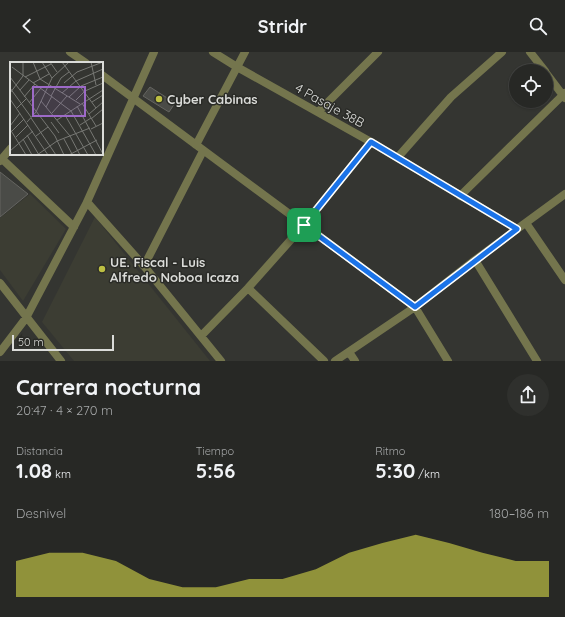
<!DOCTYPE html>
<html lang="es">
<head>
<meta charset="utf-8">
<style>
	:root { --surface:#272825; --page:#2f302d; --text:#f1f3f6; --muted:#a4a6a7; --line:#434442; --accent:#bdbf43 }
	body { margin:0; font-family:Quicksand,sans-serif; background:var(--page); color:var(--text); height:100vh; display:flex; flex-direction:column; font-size:15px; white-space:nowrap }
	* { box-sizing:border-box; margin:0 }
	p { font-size:13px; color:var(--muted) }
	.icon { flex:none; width:22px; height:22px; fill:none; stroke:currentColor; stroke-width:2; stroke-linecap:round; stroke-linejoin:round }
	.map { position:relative; height:309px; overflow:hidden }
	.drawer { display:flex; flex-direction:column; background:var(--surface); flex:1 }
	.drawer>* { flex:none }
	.controls { position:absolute; left:509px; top:12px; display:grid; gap:8px }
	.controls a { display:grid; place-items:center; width:44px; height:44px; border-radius:50%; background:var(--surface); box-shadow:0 1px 3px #0004,0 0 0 1px var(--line); font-size:20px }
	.scale { position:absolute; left:12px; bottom:10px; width:102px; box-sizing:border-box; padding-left:4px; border:2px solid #dbdcd9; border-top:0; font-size:11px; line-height:14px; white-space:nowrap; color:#dbdcd9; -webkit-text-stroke:3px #2a2b27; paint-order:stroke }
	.pin { position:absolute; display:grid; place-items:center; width:34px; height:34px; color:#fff; margin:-17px; border-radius:8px; box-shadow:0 2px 6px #0006 }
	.round { display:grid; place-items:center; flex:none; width:42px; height:42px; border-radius:21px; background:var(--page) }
	.headline { display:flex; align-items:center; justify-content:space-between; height:68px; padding:0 16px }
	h1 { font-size:22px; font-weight:800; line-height:30px }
	.figures { display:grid; grid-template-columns:repeat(3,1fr); gap:6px; height:68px; padding:4px 16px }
	.figures div { display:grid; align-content:center }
	.figures b { font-size:20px; font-weight:800 }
	.figures small { font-size:11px; font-weight:400 }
	.figures p { font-size:11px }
	.chart { height:112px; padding:8px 16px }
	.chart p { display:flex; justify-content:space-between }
	.chart svg { width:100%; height:72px; margin-top:4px; fill:var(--accent); opacity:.7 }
	header { display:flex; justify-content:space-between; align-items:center; height:52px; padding:0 16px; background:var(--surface); font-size:18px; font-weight:800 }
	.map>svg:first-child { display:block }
	.built { fill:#3c3d33 }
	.building { fill:#4a4b47; stroke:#656561 }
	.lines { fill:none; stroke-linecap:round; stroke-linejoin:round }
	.minor { stroke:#74754d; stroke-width:8 }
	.route-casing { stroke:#fff; stroke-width:8 }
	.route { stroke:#1a73e8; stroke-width:5 }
	.poi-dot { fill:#bdbf43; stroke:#2a2b27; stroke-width:1.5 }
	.labels { text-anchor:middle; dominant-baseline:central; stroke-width:3; stroke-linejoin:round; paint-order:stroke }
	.poi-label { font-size:13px; font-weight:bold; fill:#dbdcd9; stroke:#2a2b27; text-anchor:start }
	.street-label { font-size:13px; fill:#dbdcd9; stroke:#2a2b27 }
	.inset-road { fill:none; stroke:#777874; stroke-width:1 }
	.view { fill:#9d6ac8; fill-opacity:0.15; stroke:#9d6ac8; stroke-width:2 }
	.inset-edge { fill:none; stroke:#dbdcd9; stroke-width:2 }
</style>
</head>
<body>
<header><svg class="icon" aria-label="back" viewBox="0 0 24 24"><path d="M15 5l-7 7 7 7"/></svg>Stridr<svg class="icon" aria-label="search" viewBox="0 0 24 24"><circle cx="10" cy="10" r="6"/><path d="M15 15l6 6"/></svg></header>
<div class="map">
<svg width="565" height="309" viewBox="0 0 565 309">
	<rect width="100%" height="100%" fill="#343531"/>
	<path class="built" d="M30,142L66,177L23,249L0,218V166Z
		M95,165L210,309H74L42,270Z"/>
	<path class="building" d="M150,35L175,51L169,60L143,44Z
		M0,120L28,142L0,165Z"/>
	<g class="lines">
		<path class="minor" d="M70,0L86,11
			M213,0L237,15L371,90L517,177
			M530,0L545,19
			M546,21L565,46
			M102,23L415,255L448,309
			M318,60L378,0
			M196,93L245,0
			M398,105L451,45L502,0
			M2,107L74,175
			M0,109L11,96
			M460,144L565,41
			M87,150L144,214L221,309
			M526,171L565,228
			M475,208L537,309
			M144,214L203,99
			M0,231L61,309
			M248,236L324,309
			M201,284L248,236L304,173L371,90
			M0,300L26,266L87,150L154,0
			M349,300L355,309
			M335,309L415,255L475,208L565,142"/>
	</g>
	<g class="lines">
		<defs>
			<path id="route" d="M371,90L517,177L415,255L304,173Z"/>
		</defs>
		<use href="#route" class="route-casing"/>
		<use href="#route" class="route"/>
	</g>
	<g class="poi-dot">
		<circle cx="159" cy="47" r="4"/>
		<circle cx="102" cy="217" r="4"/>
	</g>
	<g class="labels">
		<g class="poi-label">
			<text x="167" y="47">Cyber Cabinas</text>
			<text x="110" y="210">UE. Fiscal - Luis<tspan x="110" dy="15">Alfredo Noboa Icaza</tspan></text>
		</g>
		<g class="street-label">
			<text transform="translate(330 53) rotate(29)">4 Pasaje 38B</text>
		</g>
	</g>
	<g transform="translate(10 10)">
		<rect width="93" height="93" fill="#343531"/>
		<path class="inset-road" d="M23,0L30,17L70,42M32,0L42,16M40,0L47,10M52,0L86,46M81,0L86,23M2,5L61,49L86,93M0,15L45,74L54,93M15,15L41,2M23,21L39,12M54,21L67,10L93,0M0,26L21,55M10,28L19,18M0,31L13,14V0M52,31L66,19L93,7M41,34L51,16L59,10M14,35L25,22M59,35L71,24L93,15M0,37L38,93M66,38L75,29L93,21M31,39L60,74L70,93M82,40L93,33M19,41L31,26M72,41L86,64M67,44L93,92M36,45L42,34M7,46L16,37M42,51L57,34M79,52L93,40M55,53L78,93M21,56L46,93M81,57L93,47M47,58L93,28M17,60L26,50L42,16L59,0M41,60L49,71M70,63L81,56M0,64L10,51M0,67L16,93M81,67L93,61M2,69L14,57M17,73L29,93M26,74L38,65M6,75L18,63M13,77L22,93M54,77L62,92M0,89L23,69M27,93L47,79L80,66M59,93L87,78"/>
		<path class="view" d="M23,25H75V54H23Z"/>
		<rect width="93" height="93" class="inset-edge"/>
	</g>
</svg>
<div class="controls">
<a><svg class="icon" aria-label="locate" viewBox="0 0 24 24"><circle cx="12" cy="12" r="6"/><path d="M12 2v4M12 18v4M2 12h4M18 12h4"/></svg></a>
</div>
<div class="scale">50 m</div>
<div class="pin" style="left:304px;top:173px;background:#1e9e55"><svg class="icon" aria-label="arrive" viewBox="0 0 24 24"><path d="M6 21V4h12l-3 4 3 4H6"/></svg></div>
</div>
<section class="drawer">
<div class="headline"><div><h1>Carrera nocturna</h1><p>20:47 · 4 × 270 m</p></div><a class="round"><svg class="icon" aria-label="share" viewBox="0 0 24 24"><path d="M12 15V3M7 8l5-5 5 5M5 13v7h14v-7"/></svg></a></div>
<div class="figures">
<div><p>Distancia</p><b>1.08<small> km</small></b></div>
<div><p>Tiempo</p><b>5:56</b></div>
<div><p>Ritmo</p><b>5:30<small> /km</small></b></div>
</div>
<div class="chart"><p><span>Desnivel</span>180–186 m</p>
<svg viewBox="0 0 160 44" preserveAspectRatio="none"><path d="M0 44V22L10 17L20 17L30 22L40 33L50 38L60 38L70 33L80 33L90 27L100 17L110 11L120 6L130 11L140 17L150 22L160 22V44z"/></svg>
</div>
</section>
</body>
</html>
